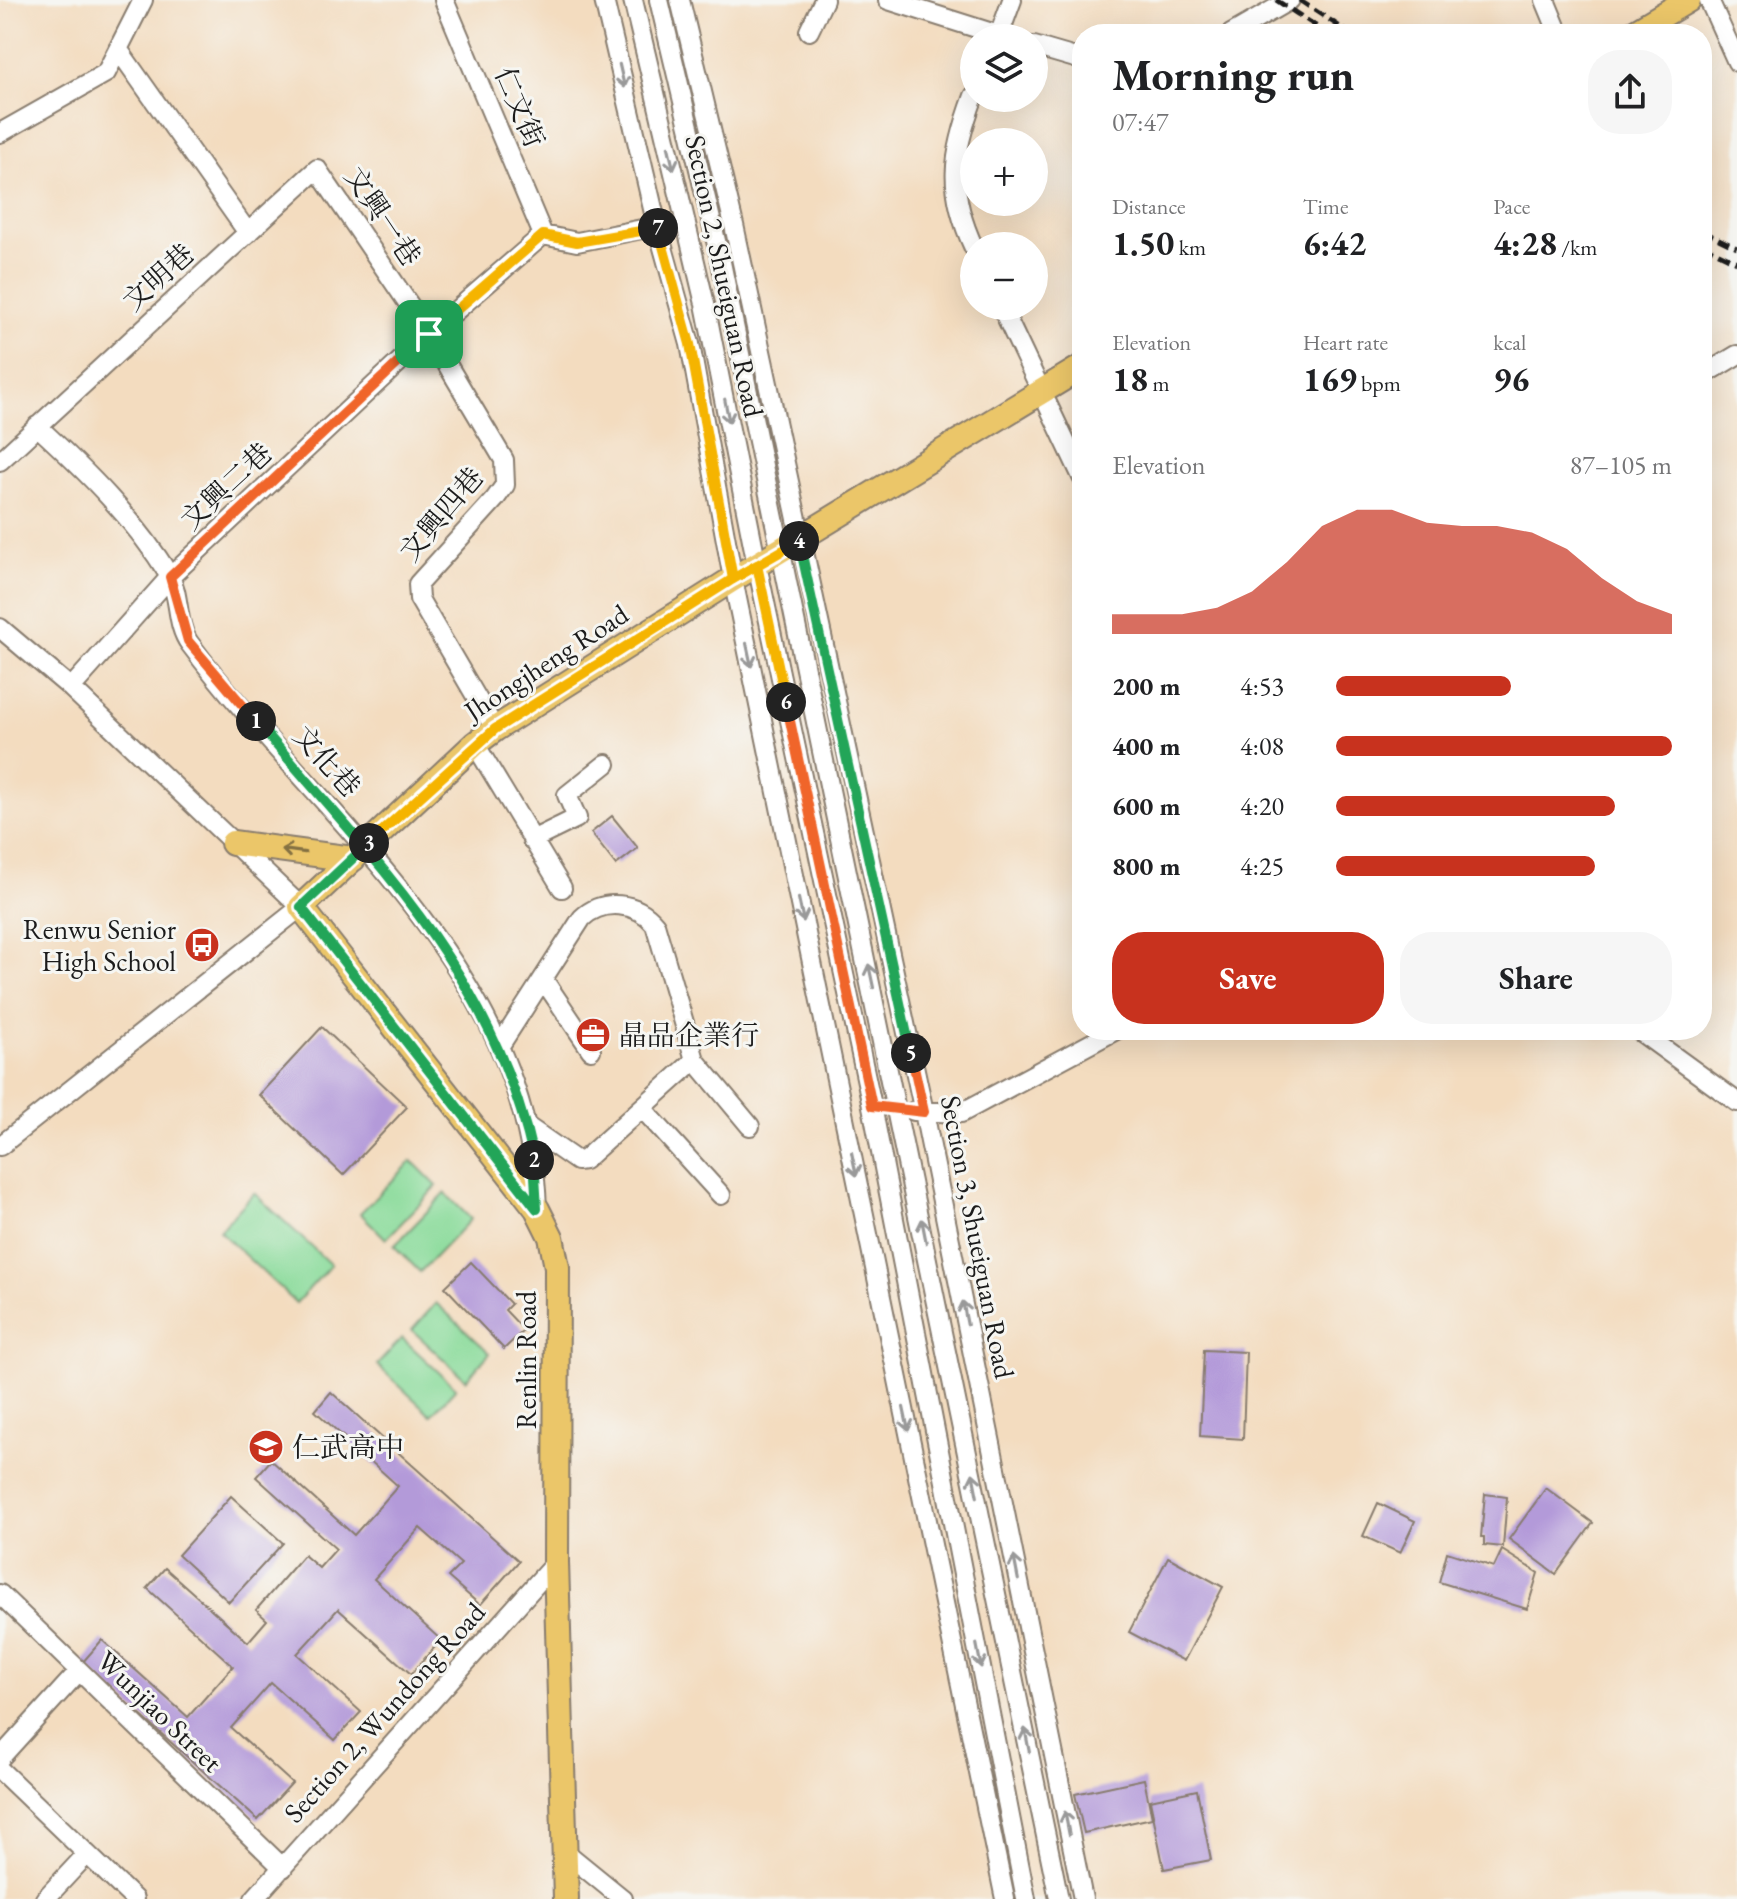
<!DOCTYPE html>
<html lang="en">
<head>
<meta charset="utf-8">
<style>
	:root { --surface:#fff; --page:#f6f6f6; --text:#202124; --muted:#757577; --accent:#c8321e }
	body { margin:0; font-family:"EB Garamond","Noto Serif TC",serif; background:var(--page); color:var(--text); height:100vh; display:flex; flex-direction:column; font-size:30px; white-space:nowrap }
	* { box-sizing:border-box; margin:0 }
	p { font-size:26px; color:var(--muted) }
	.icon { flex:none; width:44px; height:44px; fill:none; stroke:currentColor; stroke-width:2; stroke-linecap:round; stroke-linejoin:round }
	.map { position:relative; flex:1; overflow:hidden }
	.sheet { position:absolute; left:1072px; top:24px; width:640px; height:1016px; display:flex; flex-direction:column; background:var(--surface); border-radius:32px; box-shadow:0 8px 32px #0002 }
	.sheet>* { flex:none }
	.buttons { position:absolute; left:960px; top:24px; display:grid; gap:16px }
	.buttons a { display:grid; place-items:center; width:88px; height:88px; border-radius:50%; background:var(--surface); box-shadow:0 8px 32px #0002; font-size:40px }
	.pin { position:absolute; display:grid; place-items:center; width:68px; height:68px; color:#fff; margin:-34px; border-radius:16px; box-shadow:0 4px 12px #0006 }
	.km { position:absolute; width:40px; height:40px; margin:-20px; border-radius:50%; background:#222; color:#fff; font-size:22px; line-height:40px; text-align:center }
	.round { display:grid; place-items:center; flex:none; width:84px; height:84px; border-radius:32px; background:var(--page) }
	.head { display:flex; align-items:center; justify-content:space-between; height:136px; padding:0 40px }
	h1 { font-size:44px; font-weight:700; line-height:60px }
	.stats { display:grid; grid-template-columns:repeat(3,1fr); gap:12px; height:136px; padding:8px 40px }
	.stats div { display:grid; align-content:center }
	.stats b { font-size:34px; font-weight:700 }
	.stats small { font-size:22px; font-weight:400 }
	.stats p { font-size:22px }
	.chart { height:224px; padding:16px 40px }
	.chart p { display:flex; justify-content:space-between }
	.chart svg { width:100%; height:144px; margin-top:8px; fill:var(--accent); opacity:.7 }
	.primary-button { display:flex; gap:16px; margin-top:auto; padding:16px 40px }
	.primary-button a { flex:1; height:92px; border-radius:32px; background:var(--accent); color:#fff; font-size:32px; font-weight:700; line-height:92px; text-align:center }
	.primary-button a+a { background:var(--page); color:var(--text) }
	ul { padding:0 40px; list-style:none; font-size:26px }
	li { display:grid; grid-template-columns:128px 96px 1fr; align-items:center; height:60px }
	li i { height:20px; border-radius:10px; background:var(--accent) }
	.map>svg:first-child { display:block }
	.green { fill:#8bdb9b; stroke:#547c5c; stroke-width:2 }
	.building { fill:#b39ad9 }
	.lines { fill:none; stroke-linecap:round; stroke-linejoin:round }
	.minor-casing { stroke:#887c6e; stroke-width:22 }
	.major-casing { stroke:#887c6e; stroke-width:28 }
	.minor { stroke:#fff; stroke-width:18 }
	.major { stroke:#ebc669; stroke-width:24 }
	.rail { stroke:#1c1c1c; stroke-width:5; stroke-dasharray:12 6; stroke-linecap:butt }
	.oneway { stroke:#999 }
	.oneway2 { stroke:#847142 }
	.split-1-casing { stroke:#fff; stroke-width:16 }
	.split-2-casing { stroke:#fff; stroke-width:16 }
	.split-3-casing { stroke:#fff; stroke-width:16 }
	.split-4-casing { stroke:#fff; stroke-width:16 }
	.split-5-casing { stroke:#fff; stroke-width:16 }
	.split-6-casing { stroke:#fff; stroke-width:16 }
	.split-7-casing { stroke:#fff; stroke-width:16 }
	.split-8-casing { stroke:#fff; stroke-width:16 }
	.split-1 { stroke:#f0652b; stroke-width:10 }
	.split-2 { stroke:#22a559; stroke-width:10 }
	.split-3 { stroke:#22a559; stroke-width:10 }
	.split-4 { stroke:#f5b400; stroke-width:10 }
	.split-5 { stroke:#22a559; stroke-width:10 }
	.split-6 { stroke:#f0652b; stroke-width:10 }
	.split-7 { stroke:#f5b400; stroke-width:10 }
	.split-8 { stroke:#f5b400; stroke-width:10 }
	.labels { text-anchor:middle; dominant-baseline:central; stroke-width:6; stroke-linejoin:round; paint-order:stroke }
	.street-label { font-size:28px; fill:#1c1c1c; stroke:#f6f6f2 }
	.poi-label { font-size:28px; fill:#1c1c1c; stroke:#f6f6f2; text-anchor:start }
</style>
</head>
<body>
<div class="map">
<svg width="1737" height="1899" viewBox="0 0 1737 1899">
	<rect width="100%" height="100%" fill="#f6f6f2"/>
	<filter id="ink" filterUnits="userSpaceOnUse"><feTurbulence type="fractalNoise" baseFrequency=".0125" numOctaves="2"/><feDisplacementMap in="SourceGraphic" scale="16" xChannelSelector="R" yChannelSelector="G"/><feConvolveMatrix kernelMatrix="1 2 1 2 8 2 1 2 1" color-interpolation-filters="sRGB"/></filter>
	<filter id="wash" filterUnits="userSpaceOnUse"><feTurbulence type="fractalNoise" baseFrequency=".006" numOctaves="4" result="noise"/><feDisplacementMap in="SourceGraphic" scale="32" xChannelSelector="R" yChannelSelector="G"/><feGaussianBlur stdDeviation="1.8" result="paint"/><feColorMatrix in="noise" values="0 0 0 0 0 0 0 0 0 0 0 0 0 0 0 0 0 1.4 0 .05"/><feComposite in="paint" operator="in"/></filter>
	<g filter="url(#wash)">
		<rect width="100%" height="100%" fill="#f3dcbf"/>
		<path class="green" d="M412,1161L437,1186L386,1239L360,1213Z
			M254,1193L331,1265L296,1303L219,1231Z
			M445,1193L471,1219L420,1272L394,1246Z
			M436,1303L490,1353L466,1380L412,1330Z
			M402,1338L456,1388L431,1415L377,1365Z"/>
		<g id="blocks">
			<path class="building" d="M612,816L638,848L616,865L591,833Z
				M322,1027L407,1107L343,1175L259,1095Z
				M471,1262L511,1304L505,1310L524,1330L504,1349L445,1287Z
				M1204,1350L1246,1352L1243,1439L1200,1436Z
				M331,1392L519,1561L480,1605L448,1577L461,1564L420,1528L374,1579L441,1640L411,1674L338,1609L297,1654L361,1712L335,1740L271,1683L231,1728L292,1783L258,1820L82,1663L102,1640L188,1717L233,1666L147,1588L165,1568L248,1642L267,1620L256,1610L304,1555L319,1568L336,1549L256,1477L271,1460L354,1535L398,1486L315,1411Z
				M1546,1488L1593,1523L1556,1574L1509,1539Z
				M1485,1494L1507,1497L1503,1547L1484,1545V1537H1481Z
				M231,1496L283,1543L229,1602L178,1555Z
				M1378,1503L1415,1521L1400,1553L1363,1536Z
				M1502,1550L1538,1573L1527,1609L1439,1582L1447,1552L1494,1567Z
				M1168,1557L1223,1587L1184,1661L1129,1632Z
				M1144,1779L1152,1818L1084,1833L1075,1794Z
				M1197,1790L1211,1860L1164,1869L1150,1800Z"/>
		</g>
	</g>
	<g filter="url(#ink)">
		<use href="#blocks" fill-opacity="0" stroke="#887c6e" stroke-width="2"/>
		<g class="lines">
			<defs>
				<path id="minor" d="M444,0L543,235
					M604,0L657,226L690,344L733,579L1005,1899
					M633,0L705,304L757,565L872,1106L1026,1899
					M659,0L721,262L1059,1899
					M680,0L734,225L924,1112L1083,1899
					M888,0L1008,38
					M1545,0L1559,34
					M1709,0L1737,62
					M809,31L824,0
					M1231,34L1290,0
					M998,38L1012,0
					M1034,46L1082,60
					M118,49L248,233
					M974,96C952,155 947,190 974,248
					M0,133L106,73L143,0
					M1001,306L1082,477
					M1702,376L1737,355
					M37,426C85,470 134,518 169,575C181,596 175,624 190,644C322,821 529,968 537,1209
					M0,461L317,169L429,334L504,460L505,485L495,499L418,584L419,599L495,729
					M0,628L71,688L301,907L0,1146
					M71,688L170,577L429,334L543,235L577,242L657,226
					M475,744L562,888
					M532,840L577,818L567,795L606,764
					M543,979L591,1050
					M1638,1030L1737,1102
					M499,1047L582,918C603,898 637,902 655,924L695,1060L584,1160L577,1161L528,1127
					M695,1060L750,1126
					M642,1108L721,1195
					M914,1111L961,1113L1116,1030
					M0,1594L283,1868
					M0,1758L79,1671
					M0,1770L134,1899
					M564,1851L623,1899
					M45,1899L87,1854
					M254,1899L556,1562"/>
				<path id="major" d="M1631,34L1688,0
					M233,843L353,859
					M566,1899L556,1562L557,1267L551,1237L537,1209L301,907L475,744L495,729L733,579L1082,367"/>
			</defs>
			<use href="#minor" class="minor-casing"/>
			<use href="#major" class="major-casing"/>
			<use href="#minor" class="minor"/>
			<use href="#major" class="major"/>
			<path class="rail" d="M1276,0L1328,34
				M1299,0L1351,34
				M1702,231L1737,248
				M1702,245L1737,262"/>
		</g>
		<defs><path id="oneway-shaft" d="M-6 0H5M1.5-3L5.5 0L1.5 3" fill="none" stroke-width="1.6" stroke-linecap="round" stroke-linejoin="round" transform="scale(2)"/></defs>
		<g class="oneway">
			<use href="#oneway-shaft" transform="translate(622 76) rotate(77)"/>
			<use href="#oneway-shaft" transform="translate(671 158) rotate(77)"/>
			<use href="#oneway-shaft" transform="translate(727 411) rotate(79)"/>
			<use href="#oneway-shaft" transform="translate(749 655) rotate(78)"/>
			<use href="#oneway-shaft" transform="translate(801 910) rotate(78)"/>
			<use href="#oneway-shaft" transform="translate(871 976) rotate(-102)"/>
			<use href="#oneway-shaft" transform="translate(854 1164) rotate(78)"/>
			<use href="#oneway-shaft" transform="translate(924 1231) rotate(-101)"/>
			<use href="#oneway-shaft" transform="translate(965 1313) rotate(-101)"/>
			<use href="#oneway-shaft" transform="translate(906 1419) rotate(78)"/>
			<use href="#oneway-shaft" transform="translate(975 1485) rotate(-101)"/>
			<use href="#oneway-shaft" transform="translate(1016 1568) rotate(-101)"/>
			<use href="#oneway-shaft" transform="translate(979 1656) rotate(79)"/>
			<use href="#oneway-shaft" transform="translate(1027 1740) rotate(-101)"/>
			<use href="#oneway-shaft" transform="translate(1067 1823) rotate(-101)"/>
		</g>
		<use class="oneway2" href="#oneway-shaft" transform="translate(293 851) rotate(-172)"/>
	</g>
	<g class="lines" filter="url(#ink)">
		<defs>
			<path id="split-1" d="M256,721L188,641L170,577L429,334"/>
			<path id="split-2" d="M256,721C375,863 493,971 534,1160"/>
			<path id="split-3" d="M369,843L301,907L537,1209L534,1160"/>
			<path id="split-4" d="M369,843L495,729L733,579L799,541"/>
			<path id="split-5" d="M799,541L911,1053"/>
			<path id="split-6" d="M786,702L872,1106L924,1112L911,1053"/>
			<path id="split-7" d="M658,228L690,344L733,579L757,565L786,702"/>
			<path id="split-8" d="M429,334L543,235L577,242L658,228"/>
		</defs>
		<use href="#split-1" class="split-1-casing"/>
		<use href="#split-2" class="split-2-casing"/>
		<use href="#split-3" class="split-3-casing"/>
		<use href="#split-4" class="split-4-casing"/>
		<use href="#split-5" class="split-5-casing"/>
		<use href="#split-6" class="split-6-casing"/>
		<use href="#split-7" class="split-7-casing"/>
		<use href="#split-8" class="split-8-casing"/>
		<use href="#split-1" class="split-1"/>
		<use href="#split-2" class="split-2"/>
		<use href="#split-3" class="split-3"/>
		<use href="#split-4" class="split-4"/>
		<use href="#split-5" class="split-5"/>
		<use href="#split-6" class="split-6"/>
		<use href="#split-7" class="split-7"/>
		<use href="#split-8" class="split-8"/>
	</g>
	<defs>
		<symbol id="bus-disc" viewBox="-11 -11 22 22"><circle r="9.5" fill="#c8321e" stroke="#f6f6f2"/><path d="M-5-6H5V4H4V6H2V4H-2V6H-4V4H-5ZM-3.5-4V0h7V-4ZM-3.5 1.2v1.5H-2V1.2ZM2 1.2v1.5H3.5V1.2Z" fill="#fff"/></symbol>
		<symbol id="office-disc" viewBox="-11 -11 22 22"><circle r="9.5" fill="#c8321e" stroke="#f6f6f2"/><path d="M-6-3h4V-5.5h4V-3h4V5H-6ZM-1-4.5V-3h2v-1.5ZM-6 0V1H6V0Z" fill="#fff"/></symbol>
		<symbol id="school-disc" viewBox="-11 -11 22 22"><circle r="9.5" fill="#c8321e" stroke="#f6f6f2"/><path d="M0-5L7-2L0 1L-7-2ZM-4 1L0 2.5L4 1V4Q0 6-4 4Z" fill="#fff"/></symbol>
	</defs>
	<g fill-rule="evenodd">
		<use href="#bus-disc" x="182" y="925" width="40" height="40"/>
		<use href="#office-disc" x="573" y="1015" width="40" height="40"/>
		<use href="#school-disc" x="246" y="1427" width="40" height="40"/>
	</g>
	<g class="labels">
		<g class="street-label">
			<text transform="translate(520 107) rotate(67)">仁文街</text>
			<text transform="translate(383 216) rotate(56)">文興一巷</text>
			<text transform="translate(725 276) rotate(78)">Section 2, Shueiguan Road</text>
			<text transform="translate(158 277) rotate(-42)">文明巷</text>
			<text transform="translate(226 486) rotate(-43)">文興二巷</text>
			<text transform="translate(441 514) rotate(-50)">文興四巷</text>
			<text transform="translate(546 662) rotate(-33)">Jhongjheng Road</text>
			<text transform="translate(327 761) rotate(48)">文化巷</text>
			<text transform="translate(978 1237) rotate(79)">Section 3, Shueiguan Road</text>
			<text transform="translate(526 1360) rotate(-90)">Renlin Road</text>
			<text transform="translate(160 1711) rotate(44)">Wunjiao Street</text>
			<text transform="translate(384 1712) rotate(-48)">Section 2, Wundong Road</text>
		</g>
		<g class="poi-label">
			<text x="176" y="929" text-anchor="end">Renwu Senior<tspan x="176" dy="32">High School</tspan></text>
			<text x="619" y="1035">晶品企業行</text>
			<text x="292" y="1447">仁武高中</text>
		</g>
	</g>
</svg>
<div class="buttons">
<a><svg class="icon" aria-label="layers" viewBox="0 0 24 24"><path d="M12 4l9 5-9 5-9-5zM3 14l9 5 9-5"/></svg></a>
<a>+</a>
<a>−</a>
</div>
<div class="pin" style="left:429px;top:334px;background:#1e9e55"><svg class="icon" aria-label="arrive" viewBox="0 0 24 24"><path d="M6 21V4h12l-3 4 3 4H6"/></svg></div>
<b class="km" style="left:256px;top:721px">1</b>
<b class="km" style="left:534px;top:1160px">2</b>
<b class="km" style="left:369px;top:843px">3</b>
<b class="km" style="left:799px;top:541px">4</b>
<b class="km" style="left:911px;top:1053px">5</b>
<b class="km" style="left:786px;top:702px">6</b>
<b class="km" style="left:658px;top:228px">7</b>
<section class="sheet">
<div class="head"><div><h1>Morning run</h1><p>07:47</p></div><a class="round"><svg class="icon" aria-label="share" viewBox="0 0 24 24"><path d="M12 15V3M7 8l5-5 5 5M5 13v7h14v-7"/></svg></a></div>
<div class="stats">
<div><p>Distance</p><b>1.50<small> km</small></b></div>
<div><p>Time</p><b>6:42</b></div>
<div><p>Pace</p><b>4:28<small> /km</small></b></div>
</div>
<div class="stats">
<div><p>Elevation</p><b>18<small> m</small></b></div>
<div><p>Heart rate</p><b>169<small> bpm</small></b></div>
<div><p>kcal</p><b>96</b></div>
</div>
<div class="chart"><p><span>Elevation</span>87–105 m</p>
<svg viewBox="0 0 160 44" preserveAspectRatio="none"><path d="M0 44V38L10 38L20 38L30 36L40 31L50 22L60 11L70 6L80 6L90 10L100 11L110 11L120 13L130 18L140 27L150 34L160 38V44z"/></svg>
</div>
<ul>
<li><b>200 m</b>4:53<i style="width:52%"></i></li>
<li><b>400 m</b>4:08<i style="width:100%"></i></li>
<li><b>600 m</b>4:20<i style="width:83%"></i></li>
<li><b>800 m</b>4:25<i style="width:77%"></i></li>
</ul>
<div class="primary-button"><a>Save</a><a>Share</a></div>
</section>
</div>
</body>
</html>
